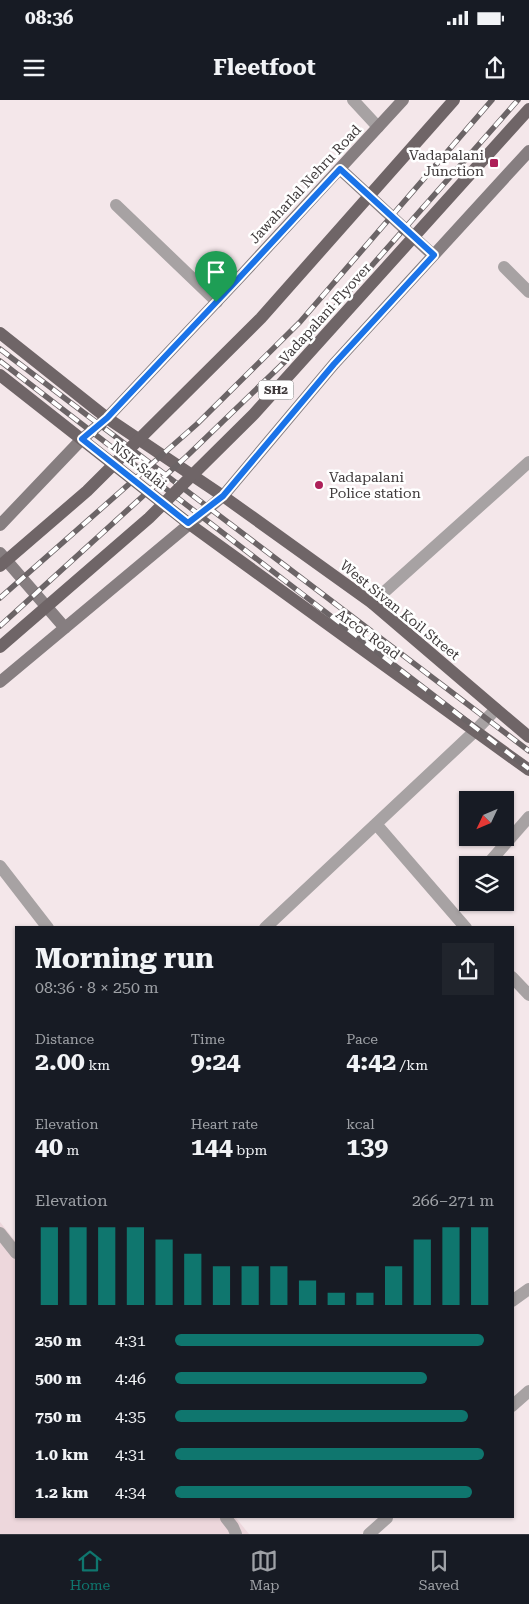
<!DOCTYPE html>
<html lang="en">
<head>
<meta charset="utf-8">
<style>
	:root { --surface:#171b24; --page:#20242c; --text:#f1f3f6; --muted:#9ea1a6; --line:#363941; --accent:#0f766e }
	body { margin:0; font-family:"Roboto Serif",serif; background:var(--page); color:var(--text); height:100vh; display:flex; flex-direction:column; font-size:19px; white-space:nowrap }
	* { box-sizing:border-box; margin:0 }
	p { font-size:16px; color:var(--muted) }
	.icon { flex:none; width:28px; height:28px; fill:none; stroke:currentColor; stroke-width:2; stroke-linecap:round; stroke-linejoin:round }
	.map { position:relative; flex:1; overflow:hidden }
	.side { position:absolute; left:15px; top:826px; width:499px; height:592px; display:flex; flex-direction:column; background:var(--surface); border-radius:0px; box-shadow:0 1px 4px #0004 }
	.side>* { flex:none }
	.needle { width:32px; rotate:226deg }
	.tools { position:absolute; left:459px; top:691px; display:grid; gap:10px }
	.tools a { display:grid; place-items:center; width:55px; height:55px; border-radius:0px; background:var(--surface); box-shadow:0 1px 4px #0004; font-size:25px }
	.pin { position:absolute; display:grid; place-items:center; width:42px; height:42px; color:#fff; margin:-51px -21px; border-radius:50% 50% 50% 0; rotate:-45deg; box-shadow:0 0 5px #0007 }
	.pin .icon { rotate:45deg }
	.round { display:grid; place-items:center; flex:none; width:52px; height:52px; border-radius:0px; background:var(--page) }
	.head { display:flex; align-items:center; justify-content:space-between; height:85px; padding:0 20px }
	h1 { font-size:28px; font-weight:700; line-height:38px }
	.metrics { display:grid; grid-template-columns:repeat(3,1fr); gap:8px; height:85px; padding:5px 20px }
	.metrics div { display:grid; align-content:center }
	.metrics b { font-size:25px; font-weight:700 }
	.metrics small { font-size:14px; font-weight:400 }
	.metrics p { font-size:14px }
	.chart { height:140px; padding:10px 20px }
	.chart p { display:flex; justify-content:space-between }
	.chart svg { width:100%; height:90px; margin-top:5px; stroke:var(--accent); stroke-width:6 }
	ul { padding:0 20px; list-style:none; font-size:16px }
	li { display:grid; grid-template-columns:80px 60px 1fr; align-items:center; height:38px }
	li i { height:12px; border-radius:6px; background:var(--accent) }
	.status { display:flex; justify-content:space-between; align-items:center; height:35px; padding:0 25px; background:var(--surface); direction:ltr }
	.status svg { height:14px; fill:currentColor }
	header { display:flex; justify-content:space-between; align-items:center; height:65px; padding:0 20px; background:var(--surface); font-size:22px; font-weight:700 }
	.menu { display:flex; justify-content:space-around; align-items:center; height:70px; border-top:1px solid var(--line); background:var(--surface); font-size:14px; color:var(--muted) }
	.menu a { display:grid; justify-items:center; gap:2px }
	.menu .on { color:var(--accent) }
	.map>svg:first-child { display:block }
	.built { fill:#edd7dc }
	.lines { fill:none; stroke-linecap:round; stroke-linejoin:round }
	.lane { stroke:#a7a2a3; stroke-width:12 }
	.street { stroke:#a7a2a3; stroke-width:12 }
	.secondary { stroke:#867e80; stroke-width:12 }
	.primary { stroke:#6f6567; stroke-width:12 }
	.rail-casing { stroke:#6b6466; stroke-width:5.5 }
	.rail { stroke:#fff; stroke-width:4; stroke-dasharray:11; stroke-linecap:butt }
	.primary-bridge { stroke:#6f6567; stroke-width:12 }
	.route-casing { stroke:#fff; stroke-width:10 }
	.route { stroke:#1a73e8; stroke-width:6 }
	.poi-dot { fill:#ae2059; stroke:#fff; stroke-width:2 }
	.labels { text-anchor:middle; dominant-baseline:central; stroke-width:5; stroke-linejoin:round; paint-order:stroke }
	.shield { fill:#fff; stroke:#797576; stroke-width:1 }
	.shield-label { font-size:12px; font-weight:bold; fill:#3f3a3b }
	.poi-label { font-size:14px; fill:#3f3a3b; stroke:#fff; text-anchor:end }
	.street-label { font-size:14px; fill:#3f3a3b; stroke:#fff }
</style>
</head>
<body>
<div class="status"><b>08:36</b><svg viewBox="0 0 49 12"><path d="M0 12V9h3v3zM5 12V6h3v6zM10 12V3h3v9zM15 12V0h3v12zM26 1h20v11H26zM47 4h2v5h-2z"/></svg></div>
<header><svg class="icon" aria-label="menu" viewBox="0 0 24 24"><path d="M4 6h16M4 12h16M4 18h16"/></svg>Fleetfoot<svg class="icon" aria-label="share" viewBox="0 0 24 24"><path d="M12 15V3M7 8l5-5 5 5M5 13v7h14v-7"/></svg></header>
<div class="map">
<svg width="529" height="1434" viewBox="0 0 529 1434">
	<rect width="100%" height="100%" fill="#f4e7ea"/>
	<path class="built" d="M0,1122L16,1142V1418H236L249,1434H0Z"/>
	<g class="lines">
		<path class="lane" d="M376,724L466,828
			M487,765L529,717
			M0,766L48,828
			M265,828L475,631L496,609
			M512,877L529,895
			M0,1133L16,1153
			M512,1201L529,1189
			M512,1306L529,1291
			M226,1418L233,1427L236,1434
			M369,1434L387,1418"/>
		<path class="street" d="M353,0L378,27
			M116,105L217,202
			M504,167L529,192
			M372,503L529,362"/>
		<path class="secondary" d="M340,69L433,155
			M0,425L82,339L107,318L239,178L403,0
			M0,453L65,528
			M0,582L223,396L334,264L529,51"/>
		<path class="primary" d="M0,233L107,318L223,396L372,503L529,637
			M0,275L188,423L529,670"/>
		<defs>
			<path id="rail" d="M0,249L529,651
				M0,261L529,669
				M0,498L197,324L300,222L492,0
				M0,526L187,356L299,248L518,0"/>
		</defs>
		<use href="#rail" class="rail-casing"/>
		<use href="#rail" class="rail"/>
		<path class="primary-bridge" d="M0,466L87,391L261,218L454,0
			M0,547L149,418L254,314L529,9"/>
	</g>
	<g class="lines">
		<defs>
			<path id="route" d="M340,69L434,155L334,264L223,396L188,423L82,339L107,318L239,178Z"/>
		</defs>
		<use href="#route" class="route-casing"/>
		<use href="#route" class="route"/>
	</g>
	<g class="poi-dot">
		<rect x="489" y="58" width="10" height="10" rx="2.5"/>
		<circle cx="319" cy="385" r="5"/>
	</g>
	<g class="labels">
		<rect class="shield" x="258.5" y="280.5" width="35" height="19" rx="4"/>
		<g class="shield-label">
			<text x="276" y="290">SH2</text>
		</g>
		<g class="poi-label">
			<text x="484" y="55">Vadapalani<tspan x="484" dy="16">Junction</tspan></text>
			<text x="329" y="377" text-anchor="start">Vadapalani<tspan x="329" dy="16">Police station</tspan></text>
		</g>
		<g class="street-label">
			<text transform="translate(305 84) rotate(-47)">Jawaharlal Nehru Road</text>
			<text transform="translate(325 213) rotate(-48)">Vadapalani Flyover</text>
			<text transform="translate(139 365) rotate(39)">NSK Salai</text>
			<text transform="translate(400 510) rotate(39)">West Sivan Koil Street</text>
			<text transform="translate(368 534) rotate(36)">Arcot Road</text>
		</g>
	</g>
</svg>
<div class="tools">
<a><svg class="needle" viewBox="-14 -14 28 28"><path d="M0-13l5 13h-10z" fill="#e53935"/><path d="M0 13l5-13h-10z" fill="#9ea1a6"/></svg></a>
<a><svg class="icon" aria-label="layers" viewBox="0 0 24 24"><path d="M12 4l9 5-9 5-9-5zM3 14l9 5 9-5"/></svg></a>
</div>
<div class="pin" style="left:216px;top:202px;background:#1e9e55"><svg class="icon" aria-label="arrive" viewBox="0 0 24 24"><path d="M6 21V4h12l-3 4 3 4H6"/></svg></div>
<section class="side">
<div class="head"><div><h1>Morning run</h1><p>08:36 · 8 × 250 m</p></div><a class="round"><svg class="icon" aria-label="share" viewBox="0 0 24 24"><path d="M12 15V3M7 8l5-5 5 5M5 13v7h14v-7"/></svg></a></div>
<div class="metrics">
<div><p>Distance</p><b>2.00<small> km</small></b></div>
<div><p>Time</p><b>9:24</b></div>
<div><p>Pace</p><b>4:42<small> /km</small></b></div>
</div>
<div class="metrics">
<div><p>Elevation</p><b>40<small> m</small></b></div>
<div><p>Heart rate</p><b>144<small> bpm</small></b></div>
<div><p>kcal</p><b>139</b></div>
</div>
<div class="chart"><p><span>Elevation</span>266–271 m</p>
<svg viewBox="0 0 160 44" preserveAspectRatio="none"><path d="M5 44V6M15 44V6M25 44V6M35 44V6M45 44V12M55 44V19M65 44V25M75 44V25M85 44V25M95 44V32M105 44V38M115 44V38M125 44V25M135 44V12M145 44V6M155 44V6"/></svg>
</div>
<ul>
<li><b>250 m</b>4:31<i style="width:97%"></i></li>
<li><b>500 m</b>4:46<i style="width:79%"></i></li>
<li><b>750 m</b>4:35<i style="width:92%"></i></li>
<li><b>1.0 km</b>4:31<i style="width:97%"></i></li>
<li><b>1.2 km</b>4:34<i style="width:93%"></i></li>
</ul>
</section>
</div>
<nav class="menu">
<a class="on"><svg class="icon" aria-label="home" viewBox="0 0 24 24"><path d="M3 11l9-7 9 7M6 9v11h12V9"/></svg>Home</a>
<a><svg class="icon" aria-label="map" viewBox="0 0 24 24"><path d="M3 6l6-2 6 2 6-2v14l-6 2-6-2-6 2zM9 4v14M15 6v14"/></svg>Map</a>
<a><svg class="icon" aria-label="saved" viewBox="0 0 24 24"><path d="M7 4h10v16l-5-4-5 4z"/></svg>Saved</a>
</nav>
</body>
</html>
